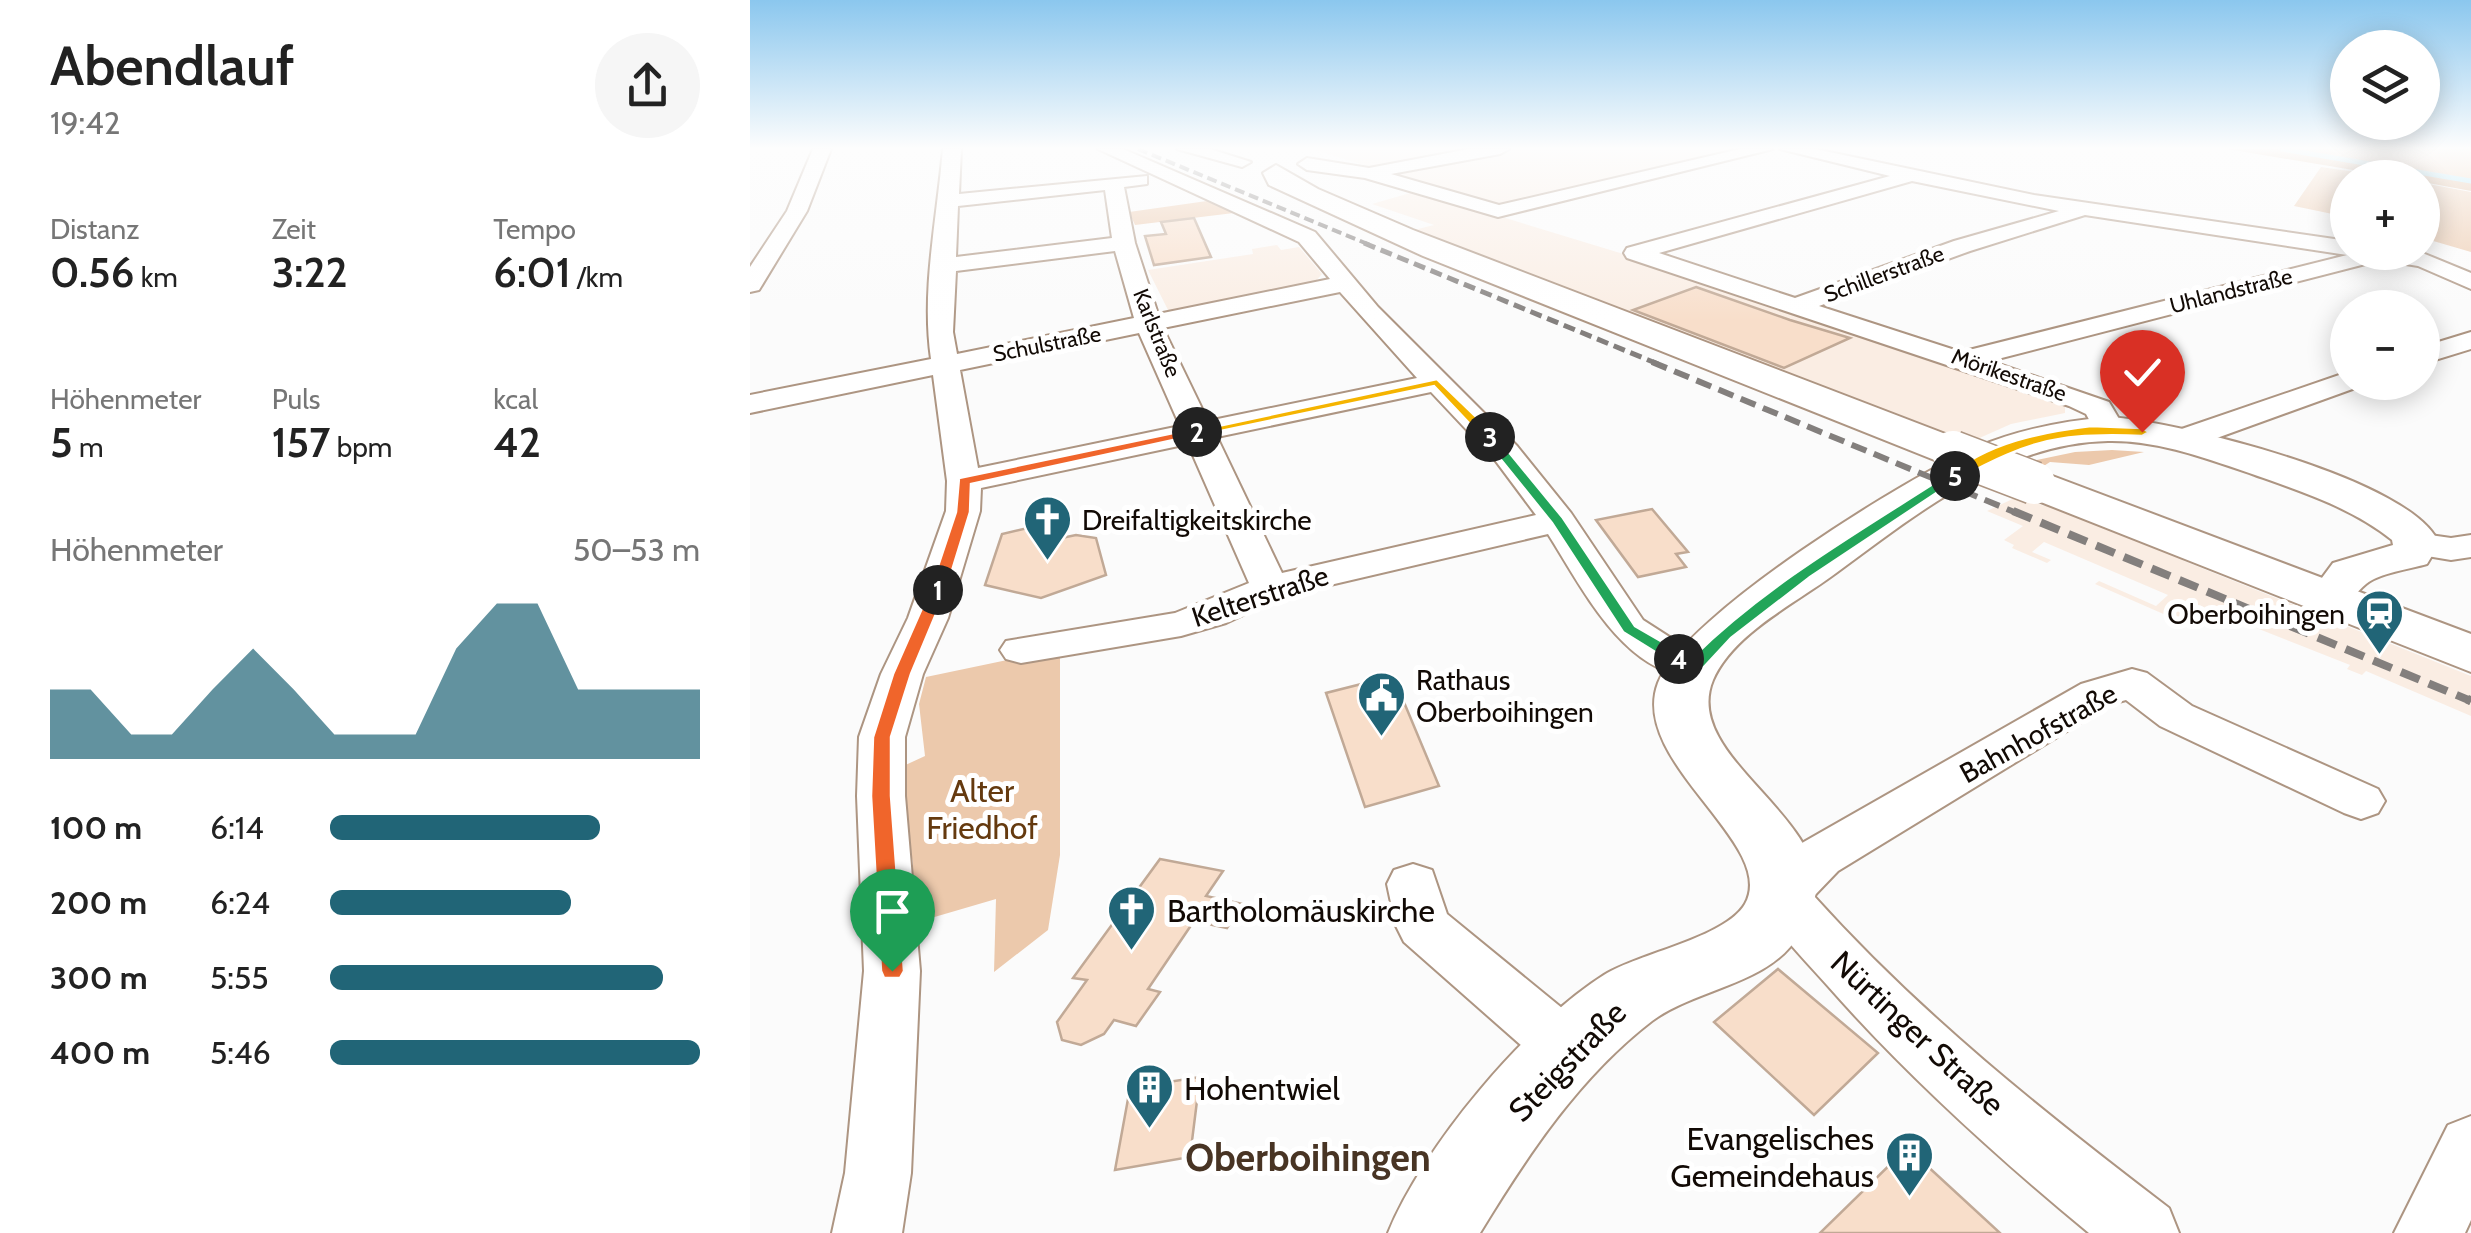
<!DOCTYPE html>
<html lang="de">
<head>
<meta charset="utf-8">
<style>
	:root { --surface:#fff; --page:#f6f6f6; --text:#222; --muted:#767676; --accent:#216577 }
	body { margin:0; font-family:Cabin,sans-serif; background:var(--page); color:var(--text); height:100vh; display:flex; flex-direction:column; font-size:38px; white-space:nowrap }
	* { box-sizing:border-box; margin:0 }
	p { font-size:32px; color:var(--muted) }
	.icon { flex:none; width:55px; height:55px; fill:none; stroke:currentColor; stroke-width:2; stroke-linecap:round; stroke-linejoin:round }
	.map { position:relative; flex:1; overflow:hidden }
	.sheet { display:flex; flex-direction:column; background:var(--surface); width:750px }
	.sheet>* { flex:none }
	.controls { position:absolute; left:1580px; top:30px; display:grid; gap:20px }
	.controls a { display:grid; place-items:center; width:110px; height:110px; border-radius:50%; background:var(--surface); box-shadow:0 5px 25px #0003; font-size:50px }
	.pin { position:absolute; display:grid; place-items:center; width:85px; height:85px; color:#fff; margin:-102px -42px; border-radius:50% 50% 50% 0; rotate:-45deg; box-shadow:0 0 10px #0007 }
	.pin .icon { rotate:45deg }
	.km { position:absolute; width:50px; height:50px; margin:-25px; border-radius:50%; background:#222; color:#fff; font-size:28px; line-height:50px; text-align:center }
	.round { display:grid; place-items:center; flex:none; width:105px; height:105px; border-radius:52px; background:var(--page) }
	.summary { display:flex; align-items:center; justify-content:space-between; height:170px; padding:0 50px }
	h1 { font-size:55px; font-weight:600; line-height:75px }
	.stats { display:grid; grid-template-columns:repeat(3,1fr); gap:15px; height:170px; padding:10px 50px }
	.stats div { display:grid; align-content:center }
	.stats b { font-size:42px; font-weight:600 }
	.stats small { font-size:28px; font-weight:400 }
	.stats p { font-size:28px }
	.chart { height:280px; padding:20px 50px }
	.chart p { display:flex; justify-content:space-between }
	.chart svg { width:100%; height:180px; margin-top:10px; fill:var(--accent); opacity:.7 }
	ul { padding:0 50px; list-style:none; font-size:32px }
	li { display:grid; grid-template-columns:160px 120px 1fr; align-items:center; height:75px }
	li i { height:25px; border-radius:12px; background:var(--accent) }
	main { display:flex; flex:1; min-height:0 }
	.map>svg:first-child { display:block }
	.built { fill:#faede3 }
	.green { fill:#ecc9ac }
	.forest { fill:#daad88 }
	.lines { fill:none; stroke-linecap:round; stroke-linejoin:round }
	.stream { stroke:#a0e3f8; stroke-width:5 }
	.building { fill:#f8deca; stroke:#c1a996; stroke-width:2.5 }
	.minor-casing { stroke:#ad9582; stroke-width:4 }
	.tertiary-casing { stroke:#ad9582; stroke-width:4 }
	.secondary-casing { stroke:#ad9582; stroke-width:4 }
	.minor { fill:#fff; fill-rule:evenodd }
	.tertiary { fill:#fff; fill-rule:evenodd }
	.secondary { fill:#fff; fill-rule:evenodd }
	.rail-far4 { stroke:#837f7d; stroke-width:4; stroke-dasharray:10 5; stroke-linecap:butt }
	.rail-far3 { stroke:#837f7d; stroke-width:5; stroke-dasharray:12 6; stroke-linecap:butt }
	.rail-far2 { stroke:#837f7d; stroke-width:6; stroke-dasharray:16 8; stroke-linecap:butt }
	.rail-far1 { stroke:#837f7d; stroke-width:8; stroke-dasharray:20 10; stroke-linecap:butt }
	.rail { stroke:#837f7d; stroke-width:9; stroke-dasharray:25 12; stroke-linecap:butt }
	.secondary-bridge-casing { stroke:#ad9582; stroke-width:45; stroke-linecap:butt }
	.secondary-bridge { stroke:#fff; stroke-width:42 }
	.split-1 { fill:#f0652b; stroke:#fff; stroke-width:2.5 }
	.split-2 { fill:#f0652b; stroke:#fff; stroke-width:2.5 }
	.split-3 { fill:#f5b400; stroke:#fff; stroke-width:2.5 }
	.split-4 { fill:#22a559; stroke:#fff; stroke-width:2.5 }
	.split-5 { fill:#22a559; stroke:#fff; stroke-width:2.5 }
	.split-6 { fill:#f5b400; stroke:#fff; stroke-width:2.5 }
	.labels { text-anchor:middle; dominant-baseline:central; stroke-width:10; stroke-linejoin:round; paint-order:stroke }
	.far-street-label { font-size:22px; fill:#120a05; stroke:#fff }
	.poi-label { font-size:28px; fill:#120a05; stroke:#fff; text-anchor:start }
	.street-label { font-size:28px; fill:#120a05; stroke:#fff }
	.near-park-label { font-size:32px; fill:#653a0f; stroke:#fff }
	.near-poi-label { font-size:32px; fill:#120a05; stroke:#fff; text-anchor:start }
	.near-street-label { font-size:32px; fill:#120a05; stroke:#fff }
	.near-quarter-label { font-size:38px; font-weight:bold; fill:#483424; stroke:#fff }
</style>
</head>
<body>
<main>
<section class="sheet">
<div class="summary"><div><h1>Abendlauf</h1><p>19:42</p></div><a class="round"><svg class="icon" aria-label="share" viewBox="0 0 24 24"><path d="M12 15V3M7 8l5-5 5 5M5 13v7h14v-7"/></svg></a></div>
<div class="stats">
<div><p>Distanz</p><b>0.56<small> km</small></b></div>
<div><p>Zeit</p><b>3:22</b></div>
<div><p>Tempo</p><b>6:01<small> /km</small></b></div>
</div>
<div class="stats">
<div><p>Höhenmeter</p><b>5<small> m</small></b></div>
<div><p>Puls</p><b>157<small> bpm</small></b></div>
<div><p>kcal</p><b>42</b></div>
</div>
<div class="chart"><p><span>Höhenmeter</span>50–53 m</p>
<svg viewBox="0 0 160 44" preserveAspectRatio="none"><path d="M0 44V27L10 27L20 38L30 38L40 27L50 17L60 27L70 38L80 38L90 38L100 17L110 6L120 6L130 27L140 27L150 27L160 27V44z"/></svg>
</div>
<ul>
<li><b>100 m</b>6:14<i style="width:73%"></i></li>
<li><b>200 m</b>6:24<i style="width:65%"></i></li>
<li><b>300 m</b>5:55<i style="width:90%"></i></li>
<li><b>400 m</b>5:46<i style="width:100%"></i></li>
</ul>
</section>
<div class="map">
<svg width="1721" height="1233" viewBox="0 0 1721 1233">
	<rect width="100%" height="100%" fill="#fbfbfb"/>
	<path class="built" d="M562,149H1003L751,207Z
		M667,191L939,274L1315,406V413L1261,424L1216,444L660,231L684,225L622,204Z
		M527,245L531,250L549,247L572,274L565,282L419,312L398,270L503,254L502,249Z
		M1269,496L1294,506L1302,502L1428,552L1434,561L1721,676V716L1616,671L1612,675L1597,669L1600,665L1443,603L1429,615L1437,619L1434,623L1345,584L1349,581L1406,606L1418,595L1294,542L1282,552L1301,560L1297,563L1262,548L1264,545L1254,540L1273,526L1237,511Z"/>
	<path class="green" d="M1537,149H1721V179Z
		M1571,167L1640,177L1598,178L1597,217L1544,206Z
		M1673,183L1721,192V252L1673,238Z
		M464,200L492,212L385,225L379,212Z
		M1362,450L1394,452L1339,465L1300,462L1289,469L1272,463L1325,452Z
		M310,649V855L298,930L244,972L246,899L164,923L163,865L149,768L175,756L169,704L176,677Z"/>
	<path class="forest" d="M1477,149H1536L1721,180V191L1673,182L1672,178L1645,177Z"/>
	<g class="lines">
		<path class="stream" d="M1532,149L1721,181"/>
	</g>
	<path class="building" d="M444,218L461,257L404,265L395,236L416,234L411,222Z
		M946,287L1040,320L1100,338L1034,368L883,310Z
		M902,509L938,552L926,554L936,567L888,577L846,520Z
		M282,527L287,543L326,535L346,538L356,575L291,598L235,585L252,534Z
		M643,676L689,786L615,807L576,693Z
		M410,859L473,871L456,896L493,904L477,928L444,921L398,989L410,992L386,1026L364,1020L354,1034L331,1045L312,1040L307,1022L337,980L323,978Z
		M1028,969L1128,1053L1064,1115L964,1022Z
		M450,1077L440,1157L365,1170L380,1088Z
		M1157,1148L1174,1163L1250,1233H1070Z"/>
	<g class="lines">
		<defs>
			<path id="minor" d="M63,149H81L57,211L9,290L0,292V267L37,211Z
				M193,149H211L209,194L397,176V184L374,187L385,243L408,314L580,279L549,242L348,149H373L565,232L628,307L767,446L821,513L893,620L935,647L962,655L968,664L962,673C883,694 832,587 798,534L533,596L476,623L431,636L271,663L256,659L250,650L256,641L425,613L499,583L438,444L231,488L230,511L198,618L173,674L155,737V796L170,971L161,1173L152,1233H82L95,1173L114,971L107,796L109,737L131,674L158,618L196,511L197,481L183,375L0,413V395L181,359C171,290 187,219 193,149ZM355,190L362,238L206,257L208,206ZM365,251L384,318L207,354L203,332L206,271ZM590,292L667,378L458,421L413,328ZM389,333L430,426L228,468L210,370ZM681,392L745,460L786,515L532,573L467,437Z
				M427,149H460L501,162L492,167Z
				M719,149H759L750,154L641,174L749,205L990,149H1023L748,217L615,178L557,170L548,164L557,158L619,168Z
				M1030,149H1065L1284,195L1598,241V252H1670L1721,273V289L1668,266L1631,260L1240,361L1359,402L1375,429L1370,436H1348L1336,414L1319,406L877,258L874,253L877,248L1140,176ZM1162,181L1309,211L1204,241L1045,298L909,253ZM1335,215L1597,255L1211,352L1069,306L1220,251Z
				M1721,332V349L1672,364V347Z
				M1598,372V382H1611L1608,387L1442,447H1420L1415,440L1420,433Z
				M1666,533L1701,538L1721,535V557L1701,560L1653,552L1648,544L1653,536Z
				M1382,669L1397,673L1442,706L1628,789L1635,801L1628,813L1611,819L1594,813L1410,726L1376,700L1361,704L1088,871L1064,896C1170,1014 1293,1112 1419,1208L1429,1233H1339C1247,1157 1156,1075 1077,985C1052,957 1023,928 1005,895L1013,880L1052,843L1331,684Z
				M663,864L682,870L697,914L840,1031L849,1050L840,1069L819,1077L798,1069L654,942L646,926L637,884L644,870Z
				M1721,1116V1220L1715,1233H1644L1698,1125Z"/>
			<path id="tertiary" d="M1359,417C1425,421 1666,480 1689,544L1677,564C1660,569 1629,573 1616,584C1593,603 1602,618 1564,608L1557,598L1583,563L1643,545L1642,540C1602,508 1553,492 1505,475C1458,459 1409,440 1358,441C1252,443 1164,516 1082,576C1044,604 983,634 963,680C932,754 1071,813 1066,890C1065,904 1056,921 1050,933C1021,985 946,988 902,1021C829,1077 777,1156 730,1233H638C673,1147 775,1025 854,975C889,953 975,938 995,904C1029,844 878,762 908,683C934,616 1158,476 1227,447C1270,429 1313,421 1359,417Z"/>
			<path id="secondary" d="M526,165L568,189L663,230L1219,443L1225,452L1219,461L1203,465L1187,461L673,256L519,185L513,173Z
				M1284,469L1721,634V672L1268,493L1261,483L1268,473Z"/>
		</defs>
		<use href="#minor" class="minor-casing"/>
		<use href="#tertiary" class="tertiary-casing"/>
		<use href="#secondary" class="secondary-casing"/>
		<use href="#minor" class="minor"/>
		<use href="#tertiary" class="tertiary"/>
		<use href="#secondary" class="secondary"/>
		<path class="rail-far4" d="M388,149L620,245"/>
		<path class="rail-far3" d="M614,243L908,364"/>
		<path class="rail-far2" d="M902,362L1269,514"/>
		<path class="rail-far1" d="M1263,511L1721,701"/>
		<path class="rail" d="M1717,699L1721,701"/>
		<defs>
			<path id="secondary-bridge" d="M1203,452L1284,483"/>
		</defs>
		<use href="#secondary-bridge" class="secondary-bridge-casing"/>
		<use href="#secondary-bridge" class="secondary-bridge"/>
	</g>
	<linearGradient id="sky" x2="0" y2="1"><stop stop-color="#8bc7ee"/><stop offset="0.46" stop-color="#fdfdfd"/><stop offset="1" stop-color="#fdfdfd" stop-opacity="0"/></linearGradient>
	<rect width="1721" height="322" fill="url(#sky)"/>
	<path class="split-1" d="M188,585L196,590L161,674L141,737V796L154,971L150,978H134L131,971L121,796L123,737L143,674L180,590Z"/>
	<path class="split-2" d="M447,428L453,432L451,434L221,484L220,512L196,590L188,594L180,590L206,512L209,478Z"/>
	<path class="split-3" d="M687,379L744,434V440H735L684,386L447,436L440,432Z"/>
	<path class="split-4" d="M735,434H744L813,518L885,626L935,655V663H923L873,632L802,523L735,440Z"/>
	<path class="split-5" d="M1200,473L1212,476L1060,577L981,638L953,668L923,663V655L943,657C1018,583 1112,530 1200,473Z"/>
	<path class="split-6" d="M1341,426L1392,428L1399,432L1392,436C1312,432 1280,440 1210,478L1198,476C1238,442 1291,432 1341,426Z"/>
	<defs>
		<symbol id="church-pin" viewBox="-11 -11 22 30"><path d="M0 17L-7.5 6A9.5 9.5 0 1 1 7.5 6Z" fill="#216577" stroke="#fff"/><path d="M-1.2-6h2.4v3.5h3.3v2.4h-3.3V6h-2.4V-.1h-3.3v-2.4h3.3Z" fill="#fff"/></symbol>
		<symbol id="station-pin" viewBox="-11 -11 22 30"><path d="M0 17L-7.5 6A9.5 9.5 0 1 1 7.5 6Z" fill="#216577" stroke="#fff"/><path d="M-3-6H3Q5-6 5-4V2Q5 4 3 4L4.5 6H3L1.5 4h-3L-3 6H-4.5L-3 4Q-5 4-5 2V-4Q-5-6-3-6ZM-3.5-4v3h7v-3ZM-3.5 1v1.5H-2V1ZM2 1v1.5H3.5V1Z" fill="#fff"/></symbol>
		<symbol id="civic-pin" viewBox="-11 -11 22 30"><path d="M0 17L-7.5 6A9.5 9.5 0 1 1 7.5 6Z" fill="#216577" stroke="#fff"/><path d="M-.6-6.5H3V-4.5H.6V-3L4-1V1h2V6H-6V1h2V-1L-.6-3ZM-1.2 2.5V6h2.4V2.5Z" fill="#fff"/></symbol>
		<symbol id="building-pin" viewBox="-11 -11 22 30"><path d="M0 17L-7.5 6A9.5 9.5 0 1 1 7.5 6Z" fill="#216577" stroke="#fff"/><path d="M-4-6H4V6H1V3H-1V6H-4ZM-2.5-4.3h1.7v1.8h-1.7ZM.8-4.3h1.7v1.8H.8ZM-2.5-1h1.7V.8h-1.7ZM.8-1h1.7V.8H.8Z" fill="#fff"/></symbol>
	</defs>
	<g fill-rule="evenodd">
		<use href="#church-pin" x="270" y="492" width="55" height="75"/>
		<use href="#station-pin" x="1602" y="586" width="55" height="75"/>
		<use href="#civic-pin" x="604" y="668" width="55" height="75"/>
		<use href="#church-pin" x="354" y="882" width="55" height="75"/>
		<use href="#building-pin" x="372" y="1060" width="55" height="75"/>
		<use href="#building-pin" x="1132" y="1128" width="55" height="75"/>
	</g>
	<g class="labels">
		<g class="far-street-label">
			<text transform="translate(1134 274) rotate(-20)">Schillerstraße</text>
			<text transform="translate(1481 291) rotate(-14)">Uhlandstraße</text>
			<text transform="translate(407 333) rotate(68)">Karlstraße</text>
			<text transform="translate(297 344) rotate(-11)">Schulstraße</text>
			<text transform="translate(1259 375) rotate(19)">Mörikestraße</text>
		</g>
		<g class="poi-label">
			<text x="332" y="520">Dreifaltigkeitskirche</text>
			<text x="1595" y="614" text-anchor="end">Oberboihingen</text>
			<text x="666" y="680">Rathaus<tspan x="666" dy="32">Oberboihingen</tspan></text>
		</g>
		<g class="street-label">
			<text transform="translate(510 596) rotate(-18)">Kelterstraße</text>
			<text transform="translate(1288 733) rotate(-29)">Bahnhofstraße</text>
		</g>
		<g class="near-park-label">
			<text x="232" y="790">Alter<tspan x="232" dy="37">Friedhof</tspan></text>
		</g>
		<g class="near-poi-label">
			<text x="417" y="910">Bartholomäuskirche</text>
			<text x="434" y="1088">Hohentwiel</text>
			<text x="1124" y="1138" text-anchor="end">Evangelisches<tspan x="1124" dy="37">Gemeindehaus</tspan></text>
		</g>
		<g class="near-street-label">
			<text transform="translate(1168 1033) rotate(43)">Nürtinger Straße</text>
			<text transform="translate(817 1061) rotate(-46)">Steigstraße</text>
		</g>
		<g class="near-quarter-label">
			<text x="558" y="1157">Oberboihingen</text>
		</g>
	</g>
</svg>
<div class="controls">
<a><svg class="icon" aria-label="layers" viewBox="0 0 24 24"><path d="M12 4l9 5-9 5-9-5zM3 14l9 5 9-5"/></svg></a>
<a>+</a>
<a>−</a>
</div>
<div class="pin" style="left:142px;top:971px;background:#1e9e55"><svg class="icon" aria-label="arrive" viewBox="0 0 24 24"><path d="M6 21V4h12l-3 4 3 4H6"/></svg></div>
<div class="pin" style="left:1392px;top:432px;background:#d93025"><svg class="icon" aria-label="check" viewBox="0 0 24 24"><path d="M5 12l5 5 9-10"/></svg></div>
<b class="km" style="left:188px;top:590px">1</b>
<b class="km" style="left:447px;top:432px">2</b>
<b class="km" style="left:740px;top:437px">3</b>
<b class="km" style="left:929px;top:659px">4</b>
<b class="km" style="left:1205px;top:476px">5</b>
</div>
</main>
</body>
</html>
